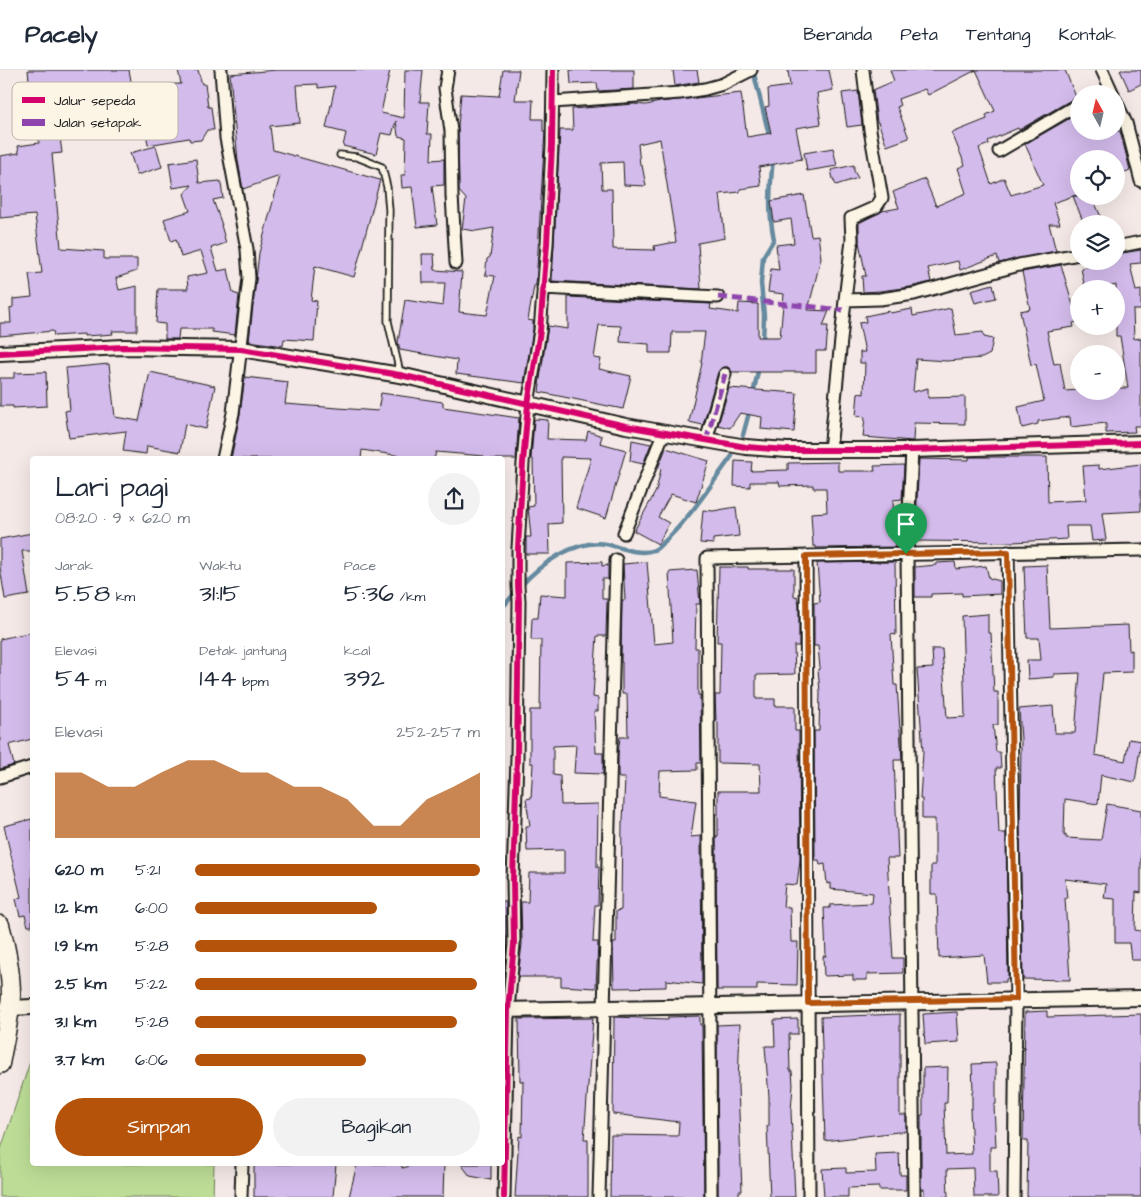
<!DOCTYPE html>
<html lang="id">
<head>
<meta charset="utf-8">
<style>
	:root { --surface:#fff; --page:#f2f2f3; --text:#1f2937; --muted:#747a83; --line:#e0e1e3; --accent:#b45309 }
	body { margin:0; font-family:"Architects Daughter",sans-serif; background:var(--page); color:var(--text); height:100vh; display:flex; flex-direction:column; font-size:19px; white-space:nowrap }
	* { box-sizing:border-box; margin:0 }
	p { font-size:16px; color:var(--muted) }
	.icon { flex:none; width:28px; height:28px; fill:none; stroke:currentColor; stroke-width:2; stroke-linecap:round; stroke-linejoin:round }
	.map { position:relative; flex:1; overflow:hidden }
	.side { position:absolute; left:30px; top:386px; width:475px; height:710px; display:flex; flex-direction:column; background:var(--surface); border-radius:5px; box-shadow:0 5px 20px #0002 }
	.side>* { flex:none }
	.needle { width:32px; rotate:352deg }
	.buttons { position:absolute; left:1070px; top:15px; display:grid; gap:10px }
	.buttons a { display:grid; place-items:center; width:55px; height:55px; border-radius:50%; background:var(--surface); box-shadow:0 5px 20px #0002; font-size:25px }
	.pin { position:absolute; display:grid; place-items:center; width:42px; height:42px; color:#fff; margin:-51px -21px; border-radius:50% 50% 50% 0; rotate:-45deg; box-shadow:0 0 5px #0007 }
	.pin .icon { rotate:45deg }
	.round { display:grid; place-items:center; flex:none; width:52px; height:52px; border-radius:26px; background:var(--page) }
	.headline { display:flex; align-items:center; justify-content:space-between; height:85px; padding:0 25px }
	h1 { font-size:28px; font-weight:600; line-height:38px }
	.figures { display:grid; grid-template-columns:repeat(3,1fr); gap:8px; height:85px; padding:5px 25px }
	.figures div { display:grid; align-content:center }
	.figures b { font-size:25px; font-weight:600 }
	.figures small { font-size:14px; font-weight:400 }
	.figures p { font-size:14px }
	.chart { height:140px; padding:10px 25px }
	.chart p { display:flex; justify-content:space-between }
	.chart svg { width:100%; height:90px; margin-top:5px; fill:var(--accent); opacity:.7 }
	.primary-button { display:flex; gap:10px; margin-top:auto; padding:10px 25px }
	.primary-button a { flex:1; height:58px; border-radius:30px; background:var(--accent); color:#fff; font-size:20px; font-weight:600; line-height:58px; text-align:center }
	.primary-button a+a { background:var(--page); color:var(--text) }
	ul { padding:0 25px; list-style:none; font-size:16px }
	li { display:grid; grid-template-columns:80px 60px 1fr; align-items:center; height:38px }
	li i { height:12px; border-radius:6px; background:var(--accent) }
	header { display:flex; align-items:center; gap:30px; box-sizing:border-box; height:70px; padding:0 25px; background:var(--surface); border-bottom:1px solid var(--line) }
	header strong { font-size:24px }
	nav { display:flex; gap:28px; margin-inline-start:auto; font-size:18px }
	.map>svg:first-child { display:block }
	.pitch { fill:#bddd96; stroke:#6c7c59 }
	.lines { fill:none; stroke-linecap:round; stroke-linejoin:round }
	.stream { stroke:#658a9f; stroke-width:4.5 }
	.building { fill:#d3bbeb; stroke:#1c1c1c; fill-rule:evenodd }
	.service-casing { stroke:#1c1c1c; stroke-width:9 }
	.minor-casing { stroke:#1c1c1c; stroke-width:15 }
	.tertiary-casing { stroke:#1c1c1c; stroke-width:18 }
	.trunk-casing { stroke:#1c1c1c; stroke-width:21 }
	.service { stroke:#fcf5e5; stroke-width:5.5 }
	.minor { stroke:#fcf5e5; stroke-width:11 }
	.tertiary { stroke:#fcf5e5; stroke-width:14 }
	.trunk { stroke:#fcf5e5; stroke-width:18 }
	.quiet { stroke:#8e44ad; stroke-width:5; stroke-dasharray:10 5; stroke-linecap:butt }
	.cycleway-casing { stroke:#fcf5e5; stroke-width:9 }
	.cycleway { stroke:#d6006c; stroke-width:6 }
	.route-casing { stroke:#fff; stroke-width:10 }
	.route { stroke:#b45309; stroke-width:6 }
	.key { fill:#fcf5e5; stroke:#b9b4a9; stroke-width:1 }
	.key-label { font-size:14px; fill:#1c1c1c }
</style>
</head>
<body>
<header>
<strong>Pacely</strong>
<nav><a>Beranda</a><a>Peta</a><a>Tentang</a><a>Kontak</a></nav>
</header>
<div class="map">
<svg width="1141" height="1127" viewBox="0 0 1141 1127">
	<rect width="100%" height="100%" fill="#f4e9e6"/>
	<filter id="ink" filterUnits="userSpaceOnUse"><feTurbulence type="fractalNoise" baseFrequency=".02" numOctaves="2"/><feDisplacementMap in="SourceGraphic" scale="10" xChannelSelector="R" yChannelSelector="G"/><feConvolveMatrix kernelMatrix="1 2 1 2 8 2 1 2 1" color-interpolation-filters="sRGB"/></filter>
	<g filter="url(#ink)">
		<path class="pitch" d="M32,986V1094H214L213,1127H0V1082Z"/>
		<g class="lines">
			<path class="stream" d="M753,0L770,69
				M763,272L764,246L761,213L763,187L774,169C768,142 770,117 773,89
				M753,324L759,297
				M743,365L750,339
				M520,517C539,495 575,469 606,474C621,477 638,486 654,480C657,479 660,475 663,473C690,448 710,416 732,386
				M502,538L515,523"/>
		</g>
		<path class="building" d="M28,0H129L135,32L150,15L181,14L178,0H198L202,14H205L208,37H211L214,60H207L201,70L190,71L189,68L148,75L144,48L117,50L84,57L78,65L60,67L62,83L52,84L61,178L104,181V189H137V201L116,208L119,220L137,216V261H112L113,264L101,265L84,266V264L54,266L53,261L0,266V253H11L10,238L13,237V229L32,227L29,204L42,203L35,145L0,148V86L19,83L18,76L39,73L36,43L32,44Z
			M277,0H390L381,43L404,48L405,0H423L420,32H429L427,64H432L431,90L444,89V115L432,116L437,155L417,157L412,117L402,118L401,105H405L406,68L398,66L396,51L392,65L381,63L376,84L343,76L346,63L326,58L335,16L318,18V14L297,15L300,53L270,56L273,80L380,110L354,207L315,196L311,230L317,231L314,271L284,269L283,276L249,271L259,183L280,106L243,119L238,91L230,4Z
			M503,0H519L515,30H533L532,49H543V61H545L536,215L534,216L528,250L533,251V260L524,313L456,304L457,290L400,280L398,272L405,230L443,236L445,213H423L422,184H434L435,200L462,202L459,242L487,245L495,206L485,205L487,189L490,187L494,158L476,161L462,159L466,129L459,121L458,56L461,24L499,26Z
			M570,0H634V19L598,21L597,13L571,14Z
			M673,0H697L699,12L675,16Z
			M788,0H829L833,20L817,23L821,54L796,58L802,89L759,97L761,116L740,119V122L720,124L725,168L698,173L701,219L552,211L560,60H573L572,39L634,34L646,35L660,32L741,23L747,67L771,63L765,37L769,36L768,19L790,16ZM660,69L676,172L654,176L655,180L613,179L612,119H602L601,93L623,92L624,115L646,116L642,95H640L638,74Z
			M890,0H976L928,25L925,19L898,29L900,36L897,37L909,68L887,76L878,52H877L873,20L894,11Z
			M976,0H1065L1076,27L1019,60L1018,58L988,71L989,74L979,78L991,114L1004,108L1011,125L1043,115L1025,74L1079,43V61H1120L1130,100L1116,106V89H1079V125L1073,126H1092L1104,154H1084L1073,126L1053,133L1060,154H1049L1056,181L999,193L997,186L960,200L958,191L928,198L931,212L910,217L880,221L863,222L862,206H866L859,172V153L882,141L899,138L893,122L925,109L936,136L966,123L958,98L965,95L952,63L987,49L986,45L995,41Z
			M1120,0H1141V14L1129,20Z
			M858,21L862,55L847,57L842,23Z
			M156,76L162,97L137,105L130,83Z
			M833,78L837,96L807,101L804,83Z
			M196,89L199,113L220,111L221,113L223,128L213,130L222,155H221L226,173L211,178L218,201L228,199L233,223L239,225L235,265L212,262V259H179L178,269H165V254L156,253L158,219H188L187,207L208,203L201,181L181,187L176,169L171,171L164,149L190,141L184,124L192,115L173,118L169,93Z
			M854,95V101L858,108L836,115L833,109L831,100Z
			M804,125L811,166L818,165L821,188L808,240L829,241L823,256H828L826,281H816V302H732L728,297H723L718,302L703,355L689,352L702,293H701L705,262H672L671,283H649V274L620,272L621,256L599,255L594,288L601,289L599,299L631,306L623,339L539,322L540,315H539L548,256L568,259V227L711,234L710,239L738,243L739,233L758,234V267H780L784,224L768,222L771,199L779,200L776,175L794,173L791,149L774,152L771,131Z
			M1141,180V193L1130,194L1136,221L1141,220V240H1133L1134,269L1141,268V356H1134L1135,362L1106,363V353L1071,357L1070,347L1038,351V354L1022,358L1018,337L1044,331L1036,294L1031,295L1020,241L1030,239L1022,202L1061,195L1078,252L1073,253L1074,257L1047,261L1054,294L1060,293L1065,321L1079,320V321H1116V318H1128L1120,266H1116V215L1101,219H1085L1081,198L1116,191V184Z
			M993,214L996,228L975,233L971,220Z
			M951,238L956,265L983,262L984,267L993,269L990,284L982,288L947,291L916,289L913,322L928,318V328L965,327V354L914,353L913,371L863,367L865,347L856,346L858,323L864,324L865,293H860V282H865L859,253L866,252L865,246L889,241L890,243L912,239L913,246Z
			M109,294L115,347L139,351L150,302L215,316L206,359L185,354L180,382L147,376L146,384L123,381L126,361L69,368L65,341L70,340L66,298Z
			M46,302L47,336L13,338V336H0V308H14V303Z
			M245,307L288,312L285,334L378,341L381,323L443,332V337L519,348L516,389H484V386L436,382L434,389H421L362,380L361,389H231L240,344Z
			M729,318L797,323L794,362L761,359L762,347L740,343L730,358L718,355Z
			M536,349L548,350L547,369L586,370L588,361L602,366L600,373L626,380L606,448L576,438L591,388L561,387L562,453L549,454L550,484H526V467H531L528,437L534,436L533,389H531L534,350Z
			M632,370L651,374L643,394L630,391Z
			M666,378L709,391L696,432L671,424L658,447L669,453L658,474L634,461L656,421L661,399L658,398Z
			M969,387H1047L1048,432L1086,430L1083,396L1099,395V399L1141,394V441L1102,443L1106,470L1092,471L1090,456H1066L1067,469L1013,472L915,471L919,389L969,390Z
			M735,391L752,392L751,401L788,400V393L838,392V401H875L874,396L904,395L902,429L893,430L895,477L816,478V476H813L811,443L827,442L826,418H813V415L780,416L779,412H750V417L734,416Z
			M736,437L739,466L713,469V474L700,473L703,440L713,441Z
			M32,463V481H22L29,525L5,529L0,497V469Z
			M602,492V496L608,495V509H602V529H607L606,566H597L593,627L598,628V641H594L596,683H603V704L574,703L576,675L553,676V705L560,706L561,735L598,734L597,797H599L598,835H595L593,872H598L596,918L561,916V907H518L522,874L521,832H528L529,803H564V780L527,781L526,756H530L526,729L531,728L533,693H530V640H540L541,570H531L532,548H538L540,524L567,526V493Z
			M647,492L654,574L673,572L669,502L697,500L700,534H696L695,578H698V625H700L701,693H697V700L660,701L659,726L696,731L691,767L701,766L702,914L666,910V917L614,918L613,873H616V841L621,840L622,751H623L625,708H619L618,705V684L620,667H628L627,624H622V592H621L622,530H625L623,494Z
			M895,492L896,565L891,564L894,615H897L902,690H894L898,788H887L893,888H903V903L867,904V910H853V905L824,906L823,886H826L824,838H830V835L872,833L873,823L830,819V813L827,814L825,794L820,795L819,790H815L814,661H819L820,622L818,599L820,598L818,576H814V533L820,532L817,493Z
			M955,492L956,499L986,496L989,508L1000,511V524L962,526V523L931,524V527H915V497L936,495V493Z
			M1047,495L1050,558L1128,555L1129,581L1132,580V602L1103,603L1095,685L1125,691L1129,669L1141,671L1135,712L1101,705L1098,734L1065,729L1064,766L1066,765V768L1101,770L1107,734L1141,740V823L1136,822L1135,860L1141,861V890H1131L1129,873H1115V829L1104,828L1106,814L1065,809L1067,828H1065L1070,910L1023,909L1020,759L1021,670L1019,639L1053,636L1055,663H1075L1080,603L1054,604V607L1028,609L1027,590H1041L1039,568H1027L1024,496Z
			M719,497H748V499H794V527L797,526L799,534V576H794L795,604L756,605V629H775V636H795V661H799L800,790L797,815L785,814L783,837H790L791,872H798L797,915L757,914V920H717L716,766H718V721H761L760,694L718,693V652L716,651L715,625H720L721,572H717Z
			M988,544V563H991L994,622H998V655H993L996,682H1000L1001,698H996L999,763H1006L1008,909H1006V912H987L984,885L939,888L937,824H931V795H935V749H922V729H920L923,682L917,599L933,598L932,579H942L947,648L965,647L962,546Z
			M32,562V669L9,675L14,695L0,699V569Z
			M32,749V856H28L25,845L20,846L16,829L21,827L4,756Z
			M502,832H506V874L503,908Z
			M1047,941V947L1141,944V1127H1027L1028,1071H1023L1025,942Z
			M957,942L959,972L925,974L923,944Z
			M900,944V1045H906V1061L825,1071L821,947Z
			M700,946V955H702L704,1127H610L611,1065L678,1066L679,1052L613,1044L614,947L668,949V947Z
			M593,948L584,1069H588V1127H515L519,1066L522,1067L523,1011H520L519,949Z
			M798,949V964H789L790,1001H792L793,1015L791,1041L795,1127H770L767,1056H769V1027L765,976H775L774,950Z
			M740,954L738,1016L742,1121H739V1127H718L717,955Z
			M996,993V1034L994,1035L996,1077H990V1101H997L998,1127H974L973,1098L947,1099L948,1127H924V1119H921V1045H923V998L948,997L947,1033H944L946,1085L972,1084L970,1039H972V1021H973L972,994Z
			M899,1083L900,1105H906V1120H879V1117L848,1118V1127H824L822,1099L846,1098V1103L876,1102L875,1084Z
			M254,1094H336L333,1127H254Z
			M357,1094H402V1098L418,1094H444L443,1127H349Z
			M461,1094H491V1110L470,1106Z"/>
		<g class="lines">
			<defs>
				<path id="service" d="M340,85L357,87L382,97L387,117L389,140L388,251L400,303"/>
				<path id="minor" d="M221,0L226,68L247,179L249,208L233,343L223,389
					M448,0L445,18L451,61L452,126L456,193
					M1102,0L1113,24
					M1116,31L1126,53L1141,111
					M553,32L680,23L705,19L723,14L751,0
					M999,81L1079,34
					M1116,177L1141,172
					M543,218L718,227
					M845,230L852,170L851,148L876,137L882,128L870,60L863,0
					M706,371L725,304
					M830,380L845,230L880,229L914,224L1019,195L1079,184
					M912,380L907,484L914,1127
					M624,463L663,364
					M1008,482L1016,929L1014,1127
					M806,486L809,1127
					M0,707L32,697
					M241,1127L242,1094
					M504,1127L508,940L514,874L513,809L517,688L519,531L518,516V478L523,393L528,334L540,261L547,174L552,75L553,0
					M599,1127L616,490
					M711,1127L707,488L1141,480"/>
				<path id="tertiary" d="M0,283L123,277L241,279L400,305L626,356L746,377L787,380H912L1141,373
					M10,938L32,937
					M502,940L1141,928"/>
				<path id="trunk" d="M0,855C6,877 11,902 11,925C10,948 4,971 0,994"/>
			</defs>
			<use href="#service" class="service-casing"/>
			<use href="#minor" class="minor-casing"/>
			<use href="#tertiary" class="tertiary-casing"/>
			<use href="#trunk" class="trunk-casing"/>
			<use href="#service" class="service"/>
			<use href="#minor" class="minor"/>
			<use href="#tertiary" class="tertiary"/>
			<use href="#trunk" class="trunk"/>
			<path class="quiet" d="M718,227L843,240
				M706,371L725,304"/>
			<defs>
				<path id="cycleway" d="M0,283L123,277L241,279L400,305L626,356L746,377L787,380H912L1141,373
					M504,1127L508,940L514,874L513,809L517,688L519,531L518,516V478L523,393L528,334L540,261L547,174L552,75L553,0"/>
			</defs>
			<use href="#cycleway" class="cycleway-casing"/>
			<use href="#cycleway" class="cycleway"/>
		</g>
	</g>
	<g class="lines" filter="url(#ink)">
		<defs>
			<path id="route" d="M1008,482L1016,929L808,933L806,486Z"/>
		</defs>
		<use href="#route" class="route-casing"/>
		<use href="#route" class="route"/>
	</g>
	<rect x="12" y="12" width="166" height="58" rx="8" class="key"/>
	<rect x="22" y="27" width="23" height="6" fill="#d6006c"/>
	<rect x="22" y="49" width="23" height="7" fill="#8e44ad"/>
	<g class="key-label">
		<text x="54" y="35">Jalur sepeda</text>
		<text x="54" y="57">Jalan setapak</text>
	</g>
</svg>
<div class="buttons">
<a><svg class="needle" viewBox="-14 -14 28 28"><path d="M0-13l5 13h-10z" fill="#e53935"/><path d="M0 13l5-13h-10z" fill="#747a83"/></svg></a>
<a><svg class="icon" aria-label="locate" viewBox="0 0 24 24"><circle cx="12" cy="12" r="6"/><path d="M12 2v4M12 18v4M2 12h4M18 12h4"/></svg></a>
<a><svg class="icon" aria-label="layers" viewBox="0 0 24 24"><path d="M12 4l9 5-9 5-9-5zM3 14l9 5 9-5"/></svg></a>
<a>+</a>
<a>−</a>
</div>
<div class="pin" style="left:906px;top:484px;background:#1e9e55"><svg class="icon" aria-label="arrive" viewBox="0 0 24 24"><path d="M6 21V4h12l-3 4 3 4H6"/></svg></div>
<section class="side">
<div class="headline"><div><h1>Lari pagi</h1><p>08:20 · 9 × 620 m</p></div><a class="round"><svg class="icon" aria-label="share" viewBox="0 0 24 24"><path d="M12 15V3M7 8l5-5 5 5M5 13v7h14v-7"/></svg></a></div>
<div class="figures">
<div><p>Jarak</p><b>5.58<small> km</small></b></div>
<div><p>Waktu</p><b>31:15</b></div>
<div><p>Pace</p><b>5:36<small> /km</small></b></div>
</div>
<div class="figures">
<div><p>Elevasi</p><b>54<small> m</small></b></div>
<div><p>Detak jantung</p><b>144<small> bpm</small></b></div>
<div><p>kcal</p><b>392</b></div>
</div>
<div class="chart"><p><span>Elevasi</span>252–257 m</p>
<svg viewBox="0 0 160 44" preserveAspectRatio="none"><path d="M0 44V12L10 12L20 19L30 19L40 12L50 6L60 6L70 12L80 12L90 19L100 19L110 25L120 38L130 38L140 25L150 19L160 12V44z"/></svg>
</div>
<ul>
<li><b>620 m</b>5:21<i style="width:100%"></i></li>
<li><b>1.2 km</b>6:00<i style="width:64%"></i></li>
<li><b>1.9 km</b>5:28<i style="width:92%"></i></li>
<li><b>2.5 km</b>5:22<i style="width:99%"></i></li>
<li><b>3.1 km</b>5:28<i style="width:92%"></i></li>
<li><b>3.7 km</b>6:06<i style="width:60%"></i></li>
</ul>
<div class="primary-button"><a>Simpan</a><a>Bagikan</a></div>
</section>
</div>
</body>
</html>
